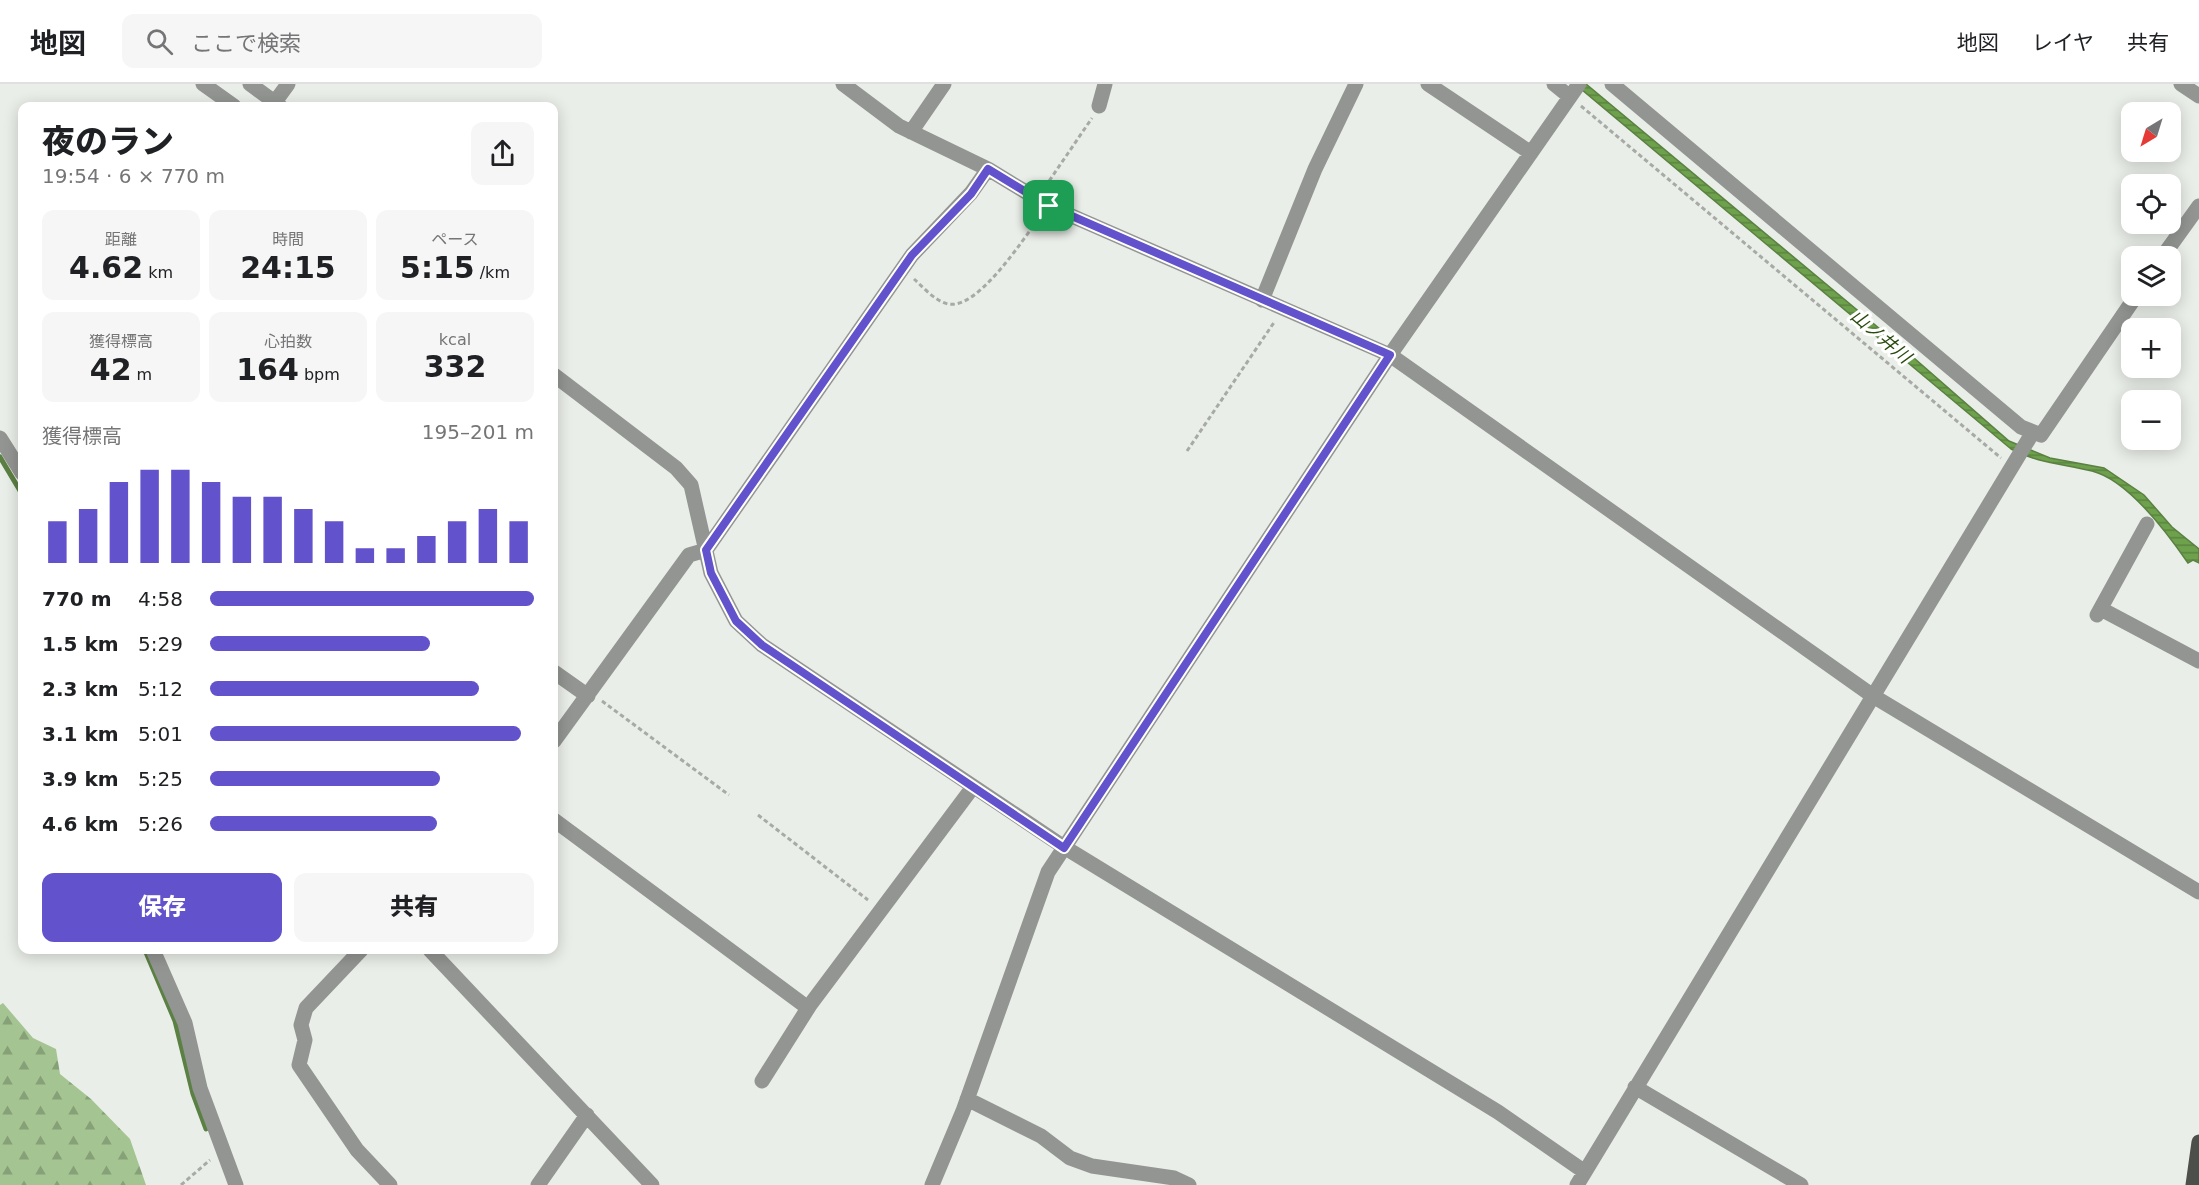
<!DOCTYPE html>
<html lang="ja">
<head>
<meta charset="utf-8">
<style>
	:root { --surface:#fff; --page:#f6f6f6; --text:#202124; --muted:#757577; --line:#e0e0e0; --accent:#6252cb }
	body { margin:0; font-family:"DejaVu Sans","Noto Sans JP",sans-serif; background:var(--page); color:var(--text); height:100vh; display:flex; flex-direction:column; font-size:22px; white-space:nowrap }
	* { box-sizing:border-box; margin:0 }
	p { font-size:20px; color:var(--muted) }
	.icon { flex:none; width:33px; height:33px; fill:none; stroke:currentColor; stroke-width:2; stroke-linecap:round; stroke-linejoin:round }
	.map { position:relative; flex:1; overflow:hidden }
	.panel { position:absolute; left:18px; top:18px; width:540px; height:852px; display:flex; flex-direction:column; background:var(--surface); border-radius:12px; box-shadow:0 3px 15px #0003 }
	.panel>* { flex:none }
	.needle { width:39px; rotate:218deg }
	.fabs { position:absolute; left:2121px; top:18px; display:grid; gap:12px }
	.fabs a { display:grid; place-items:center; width:60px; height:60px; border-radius:12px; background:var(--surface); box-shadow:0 3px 15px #0003; font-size:30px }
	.pin { position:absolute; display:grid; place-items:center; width:51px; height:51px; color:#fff; margin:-26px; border-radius:12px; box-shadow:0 3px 9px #0006 }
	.round { display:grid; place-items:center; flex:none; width:63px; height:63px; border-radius:12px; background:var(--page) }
	.summary { display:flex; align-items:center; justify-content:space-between; height:102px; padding:0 24px }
	h1 { font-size:33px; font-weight:800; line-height:45px }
	.figures { display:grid; grid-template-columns:repeat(3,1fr); gap:9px; height:102px; padding:6px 24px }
	.figures div { display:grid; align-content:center; border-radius:12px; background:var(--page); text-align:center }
	.figures b { font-size:30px; font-weight:800 }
	.figures small { font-size:16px; font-weight:400 }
	.figures p { font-size:16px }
	.chart { height:168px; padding:12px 24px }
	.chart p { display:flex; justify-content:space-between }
	.chart svg { width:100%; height:108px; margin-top:6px; stroke:var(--accent); stroke-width:6 }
	.primary-button { display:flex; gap:12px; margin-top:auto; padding:12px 24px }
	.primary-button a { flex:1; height:69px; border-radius:12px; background:var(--accent); color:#fff; font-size:24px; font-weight:800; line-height:69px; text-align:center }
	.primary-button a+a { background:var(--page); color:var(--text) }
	ul { padding:0 24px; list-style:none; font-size:20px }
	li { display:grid; grid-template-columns:96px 72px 1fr; align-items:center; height:45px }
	li i { height:15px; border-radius:8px; background:var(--accent) }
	header { display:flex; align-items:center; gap:36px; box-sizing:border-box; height:84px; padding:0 30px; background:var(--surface); border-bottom:2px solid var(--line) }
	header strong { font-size:28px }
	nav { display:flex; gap:33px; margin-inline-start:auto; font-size:21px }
	.search { width:420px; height:54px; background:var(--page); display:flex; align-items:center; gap:15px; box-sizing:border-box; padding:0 21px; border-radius:12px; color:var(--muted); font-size:22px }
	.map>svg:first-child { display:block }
	.forest { fill:url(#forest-firs) }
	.water { fill:url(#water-rules); stroke:#5b8043; stroke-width:1.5 }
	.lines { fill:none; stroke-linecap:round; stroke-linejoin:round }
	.stream { stroke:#5b8043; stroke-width:5 }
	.path { stroke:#a7aaa5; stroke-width:3; stroke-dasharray:4.5 3; stroke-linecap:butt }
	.minor { stroke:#939592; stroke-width:15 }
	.major { stroke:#4c4f4a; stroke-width:15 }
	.route-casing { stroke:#fff; stroke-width:12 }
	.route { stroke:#6252cb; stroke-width:8 }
	.labels { text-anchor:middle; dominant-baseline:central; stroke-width:6; stroke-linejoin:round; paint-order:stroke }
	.water-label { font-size:18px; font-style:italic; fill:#294a0d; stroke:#fff }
</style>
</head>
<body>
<header>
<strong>地図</strong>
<div class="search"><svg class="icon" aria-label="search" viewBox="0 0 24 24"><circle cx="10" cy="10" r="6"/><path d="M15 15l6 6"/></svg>ここで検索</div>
<nav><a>地図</a><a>レイヤ</a><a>共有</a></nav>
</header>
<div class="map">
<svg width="2199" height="1101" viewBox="0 0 2199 1101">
	<defs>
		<pattern id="forest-firs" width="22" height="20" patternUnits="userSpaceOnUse" patternTransform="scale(1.5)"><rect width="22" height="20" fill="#a4c491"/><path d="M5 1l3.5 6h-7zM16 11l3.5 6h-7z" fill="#86a077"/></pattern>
		<pattern id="water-rules" width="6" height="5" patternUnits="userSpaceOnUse" patternTransform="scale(1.5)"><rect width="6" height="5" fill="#6da14b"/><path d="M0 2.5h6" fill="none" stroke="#5a843f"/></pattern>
	</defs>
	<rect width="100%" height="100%" fill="#eaeee8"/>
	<path class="forest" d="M3,919L33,954L56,965L60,990L91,1015L130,1055L146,1101H0V921Z"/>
	<path class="water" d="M1575,0H1586L1898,260L2009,357L2050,374L2104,384L2144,411L2172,443L2199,465V479L2193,476L2188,479C2168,450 2128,396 2092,387C2064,380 2037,379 2011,365Z"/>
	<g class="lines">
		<path class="stream" d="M0,373L22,410
			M145,866L175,937L193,1010L206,1045"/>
		<path class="path" d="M1581,22L2001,374
			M1045,103L1092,34
			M914,195C924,204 935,217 948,220C978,226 1023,155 1040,133
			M1187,367L1275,237
			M602,617L729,711
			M758,731L868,816
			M181,1101L210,1076"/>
		<path class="minor" d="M203,0L234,22
			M250,0L280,22
			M843,0L899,42L988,85L1049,122L1390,271L1873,612L2199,808
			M1428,0L1531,69
			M1554,0L1570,13
			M1612,0L2021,343L2041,351L2136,212
			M2181,0L2199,12
			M272,22L288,0
			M1099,22L1105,0
			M911,48L944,0
			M2163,172L2199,122
			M1262,216L1315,85L1356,0
			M554,291L676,384L691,401L711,489L736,537L762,561L1064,763L1498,1028L1585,1088
			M0,354L22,389
			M2101,525L2199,577
			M2097,531L2147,440
			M554,588L588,612
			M554,657L689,471L706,466L912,171L971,109L988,85
			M554,736L808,924
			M153,866L185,939L200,1004L236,1101
			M361,866L306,924L301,941L305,956L299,981L357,1066L390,1101
			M430,866L652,1101
			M762,997L810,921L973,703
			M1635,1003L1801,1101
			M967,1015L1041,1052L1070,1074L1092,1082L1174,1094L1189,1101
			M538,1101L587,1031
			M932,1101L963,1027L1048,788L1390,271L1579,0
			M1577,1101L2033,348"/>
		<path class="major" d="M2193,1101L2199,1058"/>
	</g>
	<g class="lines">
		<defs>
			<path id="route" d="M988,85L1049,122L1390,271L1064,764L762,561L736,537L711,489L706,466L912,171L971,110Z"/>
		</defs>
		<use href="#route" class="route-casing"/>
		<use href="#route" class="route"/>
	</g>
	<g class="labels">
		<g class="water-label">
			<text transform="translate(1881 252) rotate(40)">山ノ井川</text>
		</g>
	</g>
</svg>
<div class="fabs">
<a><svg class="needle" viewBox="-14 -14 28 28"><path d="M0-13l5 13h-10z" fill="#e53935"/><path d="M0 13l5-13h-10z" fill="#757577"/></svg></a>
<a><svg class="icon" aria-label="locate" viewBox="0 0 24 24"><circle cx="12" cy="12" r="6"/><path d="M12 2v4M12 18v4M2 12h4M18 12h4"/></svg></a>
<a><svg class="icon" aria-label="layers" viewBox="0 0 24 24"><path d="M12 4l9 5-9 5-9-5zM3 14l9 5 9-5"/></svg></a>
<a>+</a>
<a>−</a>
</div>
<div class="pin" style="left:1049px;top:122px;background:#1e9e55"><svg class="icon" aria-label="arrive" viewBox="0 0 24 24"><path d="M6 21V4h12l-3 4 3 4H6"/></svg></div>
<section class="panel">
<div class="summary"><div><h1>夜のラン</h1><p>19:54 · 6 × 770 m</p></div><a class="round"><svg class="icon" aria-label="share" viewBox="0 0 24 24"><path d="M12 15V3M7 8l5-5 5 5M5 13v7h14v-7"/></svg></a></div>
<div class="figures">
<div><p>距離</p><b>4.62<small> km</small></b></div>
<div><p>時間</p><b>24:15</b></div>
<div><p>ペース</p><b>5:15<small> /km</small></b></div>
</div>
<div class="figures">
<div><p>獲得標高</p><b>42<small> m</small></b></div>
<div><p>心拍数</p><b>164<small> bpm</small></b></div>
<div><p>kcal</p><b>332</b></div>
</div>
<div class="chart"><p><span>獲得標高</span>195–201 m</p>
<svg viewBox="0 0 160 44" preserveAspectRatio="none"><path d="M5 44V27M15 44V22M25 44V11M35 44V6M45 44V6M55 44V11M65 44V17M75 44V17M85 44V22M95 44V27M105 44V38M115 44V38M125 44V33M135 44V27M145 44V22M155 44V27"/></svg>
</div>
<ul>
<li><b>770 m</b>4:58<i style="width:100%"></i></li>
<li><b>1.5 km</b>5:29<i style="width:68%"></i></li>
<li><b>2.3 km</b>5:12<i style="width:83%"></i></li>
<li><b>3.1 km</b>5:01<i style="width:96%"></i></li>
<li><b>3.9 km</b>5:25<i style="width:71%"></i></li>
<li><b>4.6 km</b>5:26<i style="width:70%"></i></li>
</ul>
<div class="primary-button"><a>保存</a><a>共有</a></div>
</section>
</div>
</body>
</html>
